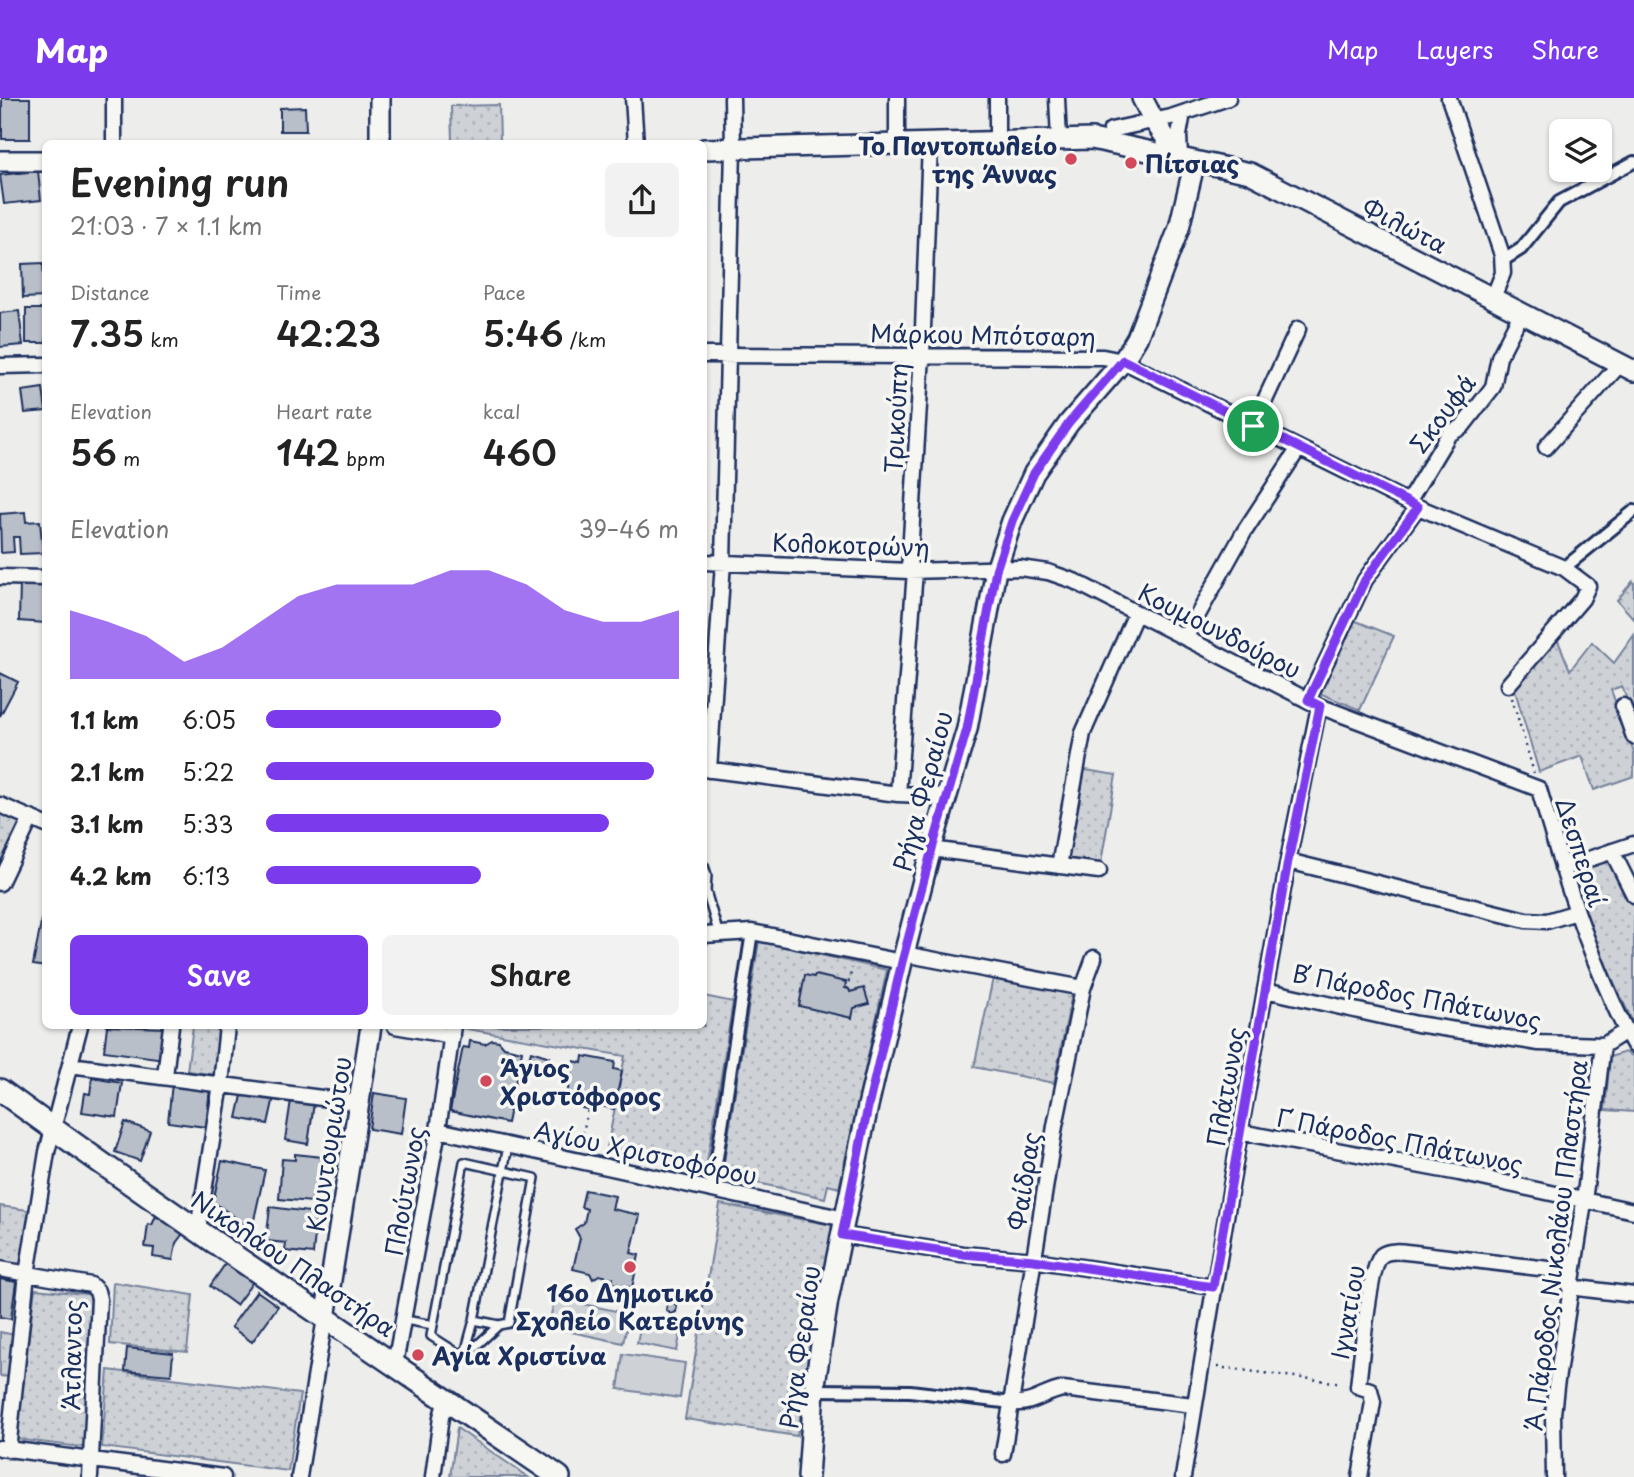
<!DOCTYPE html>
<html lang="en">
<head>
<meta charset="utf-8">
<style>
	:root { --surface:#fff; --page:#f2f2f2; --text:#222; --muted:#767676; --accent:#7c3aed }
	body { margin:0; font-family:"Playpen Sans",sans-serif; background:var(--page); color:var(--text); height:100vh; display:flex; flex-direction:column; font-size:26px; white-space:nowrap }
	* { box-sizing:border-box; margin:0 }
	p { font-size:23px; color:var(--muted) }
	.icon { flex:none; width:38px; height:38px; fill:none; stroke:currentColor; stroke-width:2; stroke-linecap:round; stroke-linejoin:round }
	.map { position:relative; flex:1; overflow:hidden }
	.drawer { position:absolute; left:42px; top:42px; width:665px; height:889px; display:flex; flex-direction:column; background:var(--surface); border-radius:10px; box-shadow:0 2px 5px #0004 }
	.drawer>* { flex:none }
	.tools { position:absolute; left:1549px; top:21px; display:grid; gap:14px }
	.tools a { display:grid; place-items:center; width:63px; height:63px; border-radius:10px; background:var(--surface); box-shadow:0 2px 5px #0004; font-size:35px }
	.pin { position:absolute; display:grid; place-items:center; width:60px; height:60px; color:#fff; margin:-30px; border:4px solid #fff; border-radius:50%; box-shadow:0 2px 7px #0007 }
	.round { display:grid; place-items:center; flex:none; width:74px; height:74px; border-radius:10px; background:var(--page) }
	.summary { display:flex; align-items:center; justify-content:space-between; height:119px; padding:0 28px }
	h1 { font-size:38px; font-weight:600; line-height:52px }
	.figures { display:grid; grid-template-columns:repeat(3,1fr); gap:10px; height:119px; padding:7px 28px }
	.figures div { display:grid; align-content:center }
	.figures b { font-size:35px; font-weight:600 }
	.figures small { font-size:19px; font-weight:400 }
	.figures p { font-size:19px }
	.chart { height:196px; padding:14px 28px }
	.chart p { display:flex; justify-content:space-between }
	.chart svg { width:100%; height:126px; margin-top:7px; fill:var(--accent); opacity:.7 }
	.button { display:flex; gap:14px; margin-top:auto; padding:14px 28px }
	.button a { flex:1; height:80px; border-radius:10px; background:var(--accent); color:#fff; font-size:28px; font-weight:600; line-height:80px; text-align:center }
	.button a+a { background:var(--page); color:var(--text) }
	ul { padding:0 28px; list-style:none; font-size:23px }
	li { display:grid; grid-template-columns:112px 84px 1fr; align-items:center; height:52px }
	li i { height:18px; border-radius:9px; background:var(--accent) }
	header { display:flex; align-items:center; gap:42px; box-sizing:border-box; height:98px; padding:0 35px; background:var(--accent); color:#fff }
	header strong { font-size:33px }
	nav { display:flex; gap:38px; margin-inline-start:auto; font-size:24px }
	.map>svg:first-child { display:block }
	.green { fill:url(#green-dots); stroke:#74809a; stroke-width:2 }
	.pitch { fill:#ced2d7; stroke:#74809a; stroke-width:2 }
	.building { fill:#b9bfc8; stroke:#1b2f5e; stroke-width:2 }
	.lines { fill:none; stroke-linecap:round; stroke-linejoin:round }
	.service-casing { stroke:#1b2f5e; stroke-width:12 }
	.pedestrian-casing { stroke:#1b2f5e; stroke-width:16 }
	.minor-casing { stroke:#1b2f5e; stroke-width:19 }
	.tertiary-casing { stroke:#1b2f5e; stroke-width:24 }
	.secondary-casing { stroke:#1b2f5e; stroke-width:26 }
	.path { stroke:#1b2f5e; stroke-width:2.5; stroke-dasharray:2 5; stroke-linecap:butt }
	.service { stroke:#f6f6f2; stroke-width:7 }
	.pedestrian { stroke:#f6f6f2; stroke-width:10 }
	.minor { stroke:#f6f6f2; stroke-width:14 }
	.tertiary { stroke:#f6f6f2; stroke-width:19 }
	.secondary { stroke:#f6f6f2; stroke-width:21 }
	.route-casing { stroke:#fff; stroke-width:14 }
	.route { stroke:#7c3aed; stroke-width:9 }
	.poi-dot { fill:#d1495b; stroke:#f6f6f2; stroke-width:2.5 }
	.labels { text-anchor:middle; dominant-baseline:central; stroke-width:7; stroke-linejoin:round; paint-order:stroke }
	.poi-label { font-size:24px; font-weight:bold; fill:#1b2f5e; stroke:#f6f6f2; text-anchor:start }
	.street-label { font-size:24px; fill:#1b2f5e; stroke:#f6f6f2 }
</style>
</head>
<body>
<header>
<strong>Map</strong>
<nav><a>Map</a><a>Layers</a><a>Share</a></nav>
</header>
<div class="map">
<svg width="1634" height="1379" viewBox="0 0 1634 1379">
	<defs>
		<pattern id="green-dots" width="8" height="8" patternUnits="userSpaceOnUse" patternTransform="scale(1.75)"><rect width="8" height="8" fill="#ced2d7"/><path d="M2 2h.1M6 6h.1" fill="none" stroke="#b0b5bb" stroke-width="1.8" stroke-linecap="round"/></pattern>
	</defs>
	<rect width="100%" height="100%" fill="#edeeec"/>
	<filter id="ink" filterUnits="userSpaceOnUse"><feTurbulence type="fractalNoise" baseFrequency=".0143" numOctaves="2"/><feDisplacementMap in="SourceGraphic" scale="14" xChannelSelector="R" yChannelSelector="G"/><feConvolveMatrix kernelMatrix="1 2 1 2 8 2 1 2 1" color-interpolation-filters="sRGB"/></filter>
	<g filter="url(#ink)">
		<path class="green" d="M499,7L500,43L452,44L451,8Z
			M1633,483L1634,485V521L1617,502Z
			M1351,521L1394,538L1360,612L1317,594Z
			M1634,537V622L1622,588L1611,592L1634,655V678L1594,692L1582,658L1539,674L1514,589L1556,538L1570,572L1592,544L1614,565Z
			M1080,671L1116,677L1100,771L1064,766Z
			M0,715L21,724L0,769Z
			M1609,758L1624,798H1630L1634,805V927L1605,865L1570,773Z
			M759,843L887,872L839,1090L828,1087L825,1100L722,1077Z
			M993,880L1072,896L1054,985L974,969Z
			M704,898L733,904L706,1071L607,1050L625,958L461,930V928H704Z
			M193,928H232L225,978L187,973Z
			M1625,954L1634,959V1014L1605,1012L1610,959Z
			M720,1106L832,1127L797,1338L685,1321Z
			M0,1108L35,1113L25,1173L0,1168Z
			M113,1184L193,1197L187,1254L110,1246Z
			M35,1191L95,1197L89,1350L15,1341Z
			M0,1234L15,1237L9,1279L0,1278Z
			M108,1272L300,1296L288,1373L102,1349Z
			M457,1330L528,1379H450Z"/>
		<path class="pitch" d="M555,1200L630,1216L623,1245L548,1229Z
			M641,1225L681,1233L677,1253L637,1245Z
			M623,1256L685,1265L680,1300L618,1291Z"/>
		<path class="building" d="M2,0H30V41H2Z
			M305,9L306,33H280V10Z
			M38,73L41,102L4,106L0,77Z
			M43,165L45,199L23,200L22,166Z
			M26,211H46V245H26Z
			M19,213L23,247L0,249V215Z
			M43,290L46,313L25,315L22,293Z
			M25,414L26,424L40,423L43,455L20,456L19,439H13L14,454L1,455L0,416Z
			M20,486L46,487L45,525L19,523Z
			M0,575L18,584L0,618Z
			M44,809L46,810V869L33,867Z
			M805,877L814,879L815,877L846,884L845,890L849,891L850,894L864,890L869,906L854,910L852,920L799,908Z
			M107,928L168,930L164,961L104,953Z
			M492,942L499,943L504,949L522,953L507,1025L450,1013L463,949L469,950L470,943L485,946Z
			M531,953L550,959L545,974L527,968Z
			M583,958L615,964L614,971L622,973L614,1011L597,1007L596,1013L582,1010L583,1004L566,1000L574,963L582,965Z
			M92,980L122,985L117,1019L82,1014L85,995L90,996Z
			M172,985L210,989L206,1029L168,1024Z
			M243,993L274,999L268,1026L237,1020Z
			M374,995L406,1000L401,1036L369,1031Z
			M291,1002L314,1005L308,1046L285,1042Z
			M125,1024L150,1033L140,1063L115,1054Z
			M295,1056L322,1059L319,1097H313L312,1104L279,1101L282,1061L295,1062Z
			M222,1063L265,1072L252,1131L213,1104Z
			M585,1092L615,1098L612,1111L640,1117L631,1155L639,1157L632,1190L612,1185L613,1180L599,1177L593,1181L590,1175L573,1171L580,1140L575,1131L584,1125L587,1111L581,1109Z
			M270,1109L317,1115L313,1156L285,1153L286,1145L266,1143Z
			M156,1118L180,1133L182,1137L176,1145L173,1162L153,1159L154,1150L145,1149L148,1126L152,1127Z
			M228,1162L255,1181L236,1207L210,1188Z
			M0,1181L16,1184L11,1221L0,1219Z
			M257,1193L278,1208L252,1244L231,1229Z
			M673,1204L677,1208L676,1214L671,1216L666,1212L667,1206Z
			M127,1250L173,1255L171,1277L125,1273Z"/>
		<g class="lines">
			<defs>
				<path id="service" d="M704,768L707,777L706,793L719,837
					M464,1064L535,1080L509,1225L499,1227L464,1259L431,1238Z
					M405,1222L433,1227
					M474,1222L499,1227
					M464,1259L474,1222L508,1048"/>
				<path id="pedestrian" d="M1502,163L1521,151L1559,104L1634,64
					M1564,470L1634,413
					M712,1092L752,834
					M814,1292L910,1293L1012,1305"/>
				<path id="minor" d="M633,0L636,46
					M897,0V46
					M997,0V43
					M1057,0L1059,42
					M1449,0L1502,157L1503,175L1493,200
					M1111,32L1171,19L1228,0
					M114,46V0
					M1180,59L1179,37L1183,15
					M704,257L1103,259L1123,263L1418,409L1564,470L1588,488L1582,501L1508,587
					M0,268L46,267
					M1253,328L1298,231
					M1546,349L1620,266
					M1408,404L1449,336L1462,329L1493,289L1499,259L1522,214
					M704,464L909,473L1020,470L1048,474L1074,483L1319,608L1539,691C1558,756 1577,821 1604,884C1613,905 1622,927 1634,947
					M909,473L922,257L930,45
					M0,479L46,480
					M1185,540L1244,434L1299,350
					M1308,602L1365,482L1418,409
					M1623,608L1634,639
					M704,671L898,696L947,698
					M709,672L723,464L733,50L732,0
					M898,696L915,473
					M0,707L46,727
					M931,751L1099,773
					M1612,753L1634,797
					M1288,763L1526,822L1547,823L1577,814
					M1059,768L1083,635L1136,515
					M1562,770L1634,746
					M0,785L31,720
					M704,837L752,834L902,864
					M904,856L1083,890
					M1265,892L1417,926L1539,945L1604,947
					M395,928L452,938
					M70,967L360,1005
					M165,978L171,928
					M438,1032L845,1121
					M1240,1034L1459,1075L1634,1113
					M198,1131L221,986L227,928
					M842,1137L962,1156L1034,1162L1213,1189
					M0,1171L91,1187L97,1193L99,1201L90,1379
					M1570,1189L1634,1197
					M395,1266L438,1032L453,928
					M1012,1305C1033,1307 1043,1295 1063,1291L1193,1307
					M0,1350L223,1379
					M8,1352L27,1176L47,1054L80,928
					M1003,1356L1055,1028L1083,890L1094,860
					M299,1379L325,1220
					M433,1379L441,1319L446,1302
					M1183,1379L1240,1034L1288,763L1319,608
					M1360,1379L1373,1304L1370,1292L1358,1288C1361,1266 1369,1167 1382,1157C1390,1151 1405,1154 1415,1155L1573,1174
					M1554,1379L1553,1316L1556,1289L1584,1104L1602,954L1604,947L1626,933"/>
				<path id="tertiary" d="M380,0V46
					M1142,0L1154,23L1180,60
					M704,51L1092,41L1250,75L1634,273
					M0,63H46
					M325,1220L371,928
					M808,1379L814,1292L828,1202L868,1008L902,864L931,751L967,631L996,472L1012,423L1034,375L1069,325L1123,263L1137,240L1179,130L1195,63"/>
				<path id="secondary" d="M0,992C183,1126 372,1251 559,1379"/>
			</defs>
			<use href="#service" class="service-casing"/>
			<use href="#pedestrian" class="pedestrian-casing"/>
			<use href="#minor" class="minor-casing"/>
			<use href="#tertiary" class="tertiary-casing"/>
			<use href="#secondary" class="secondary-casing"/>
			<path class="path" d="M1512,600L1534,675
				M847,891L852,870
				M580,1049L588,1011
				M1217,1269L1342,1285"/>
			<use href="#service" class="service"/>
			<use href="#pedestrian" class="pedestrian"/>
			<use href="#minor" class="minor"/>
			<use href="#tertiary" class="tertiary"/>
			<use href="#secondary" class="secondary"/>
		</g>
	</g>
	<g class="lines" filter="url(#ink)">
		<defs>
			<path id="route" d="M1123,262L1418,409L1365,482L1308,602L1320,608L1288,763L1213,1189L1034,1162L962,1156L842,1137L868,1009L902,864L932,751L967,631L996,472L1012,423L1034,375L1069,325Z"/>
		</defs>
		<use href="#route" class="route-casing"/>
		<use href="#route" class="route"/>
	</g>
	<g class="poi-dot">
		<circle cx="1071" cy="61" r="7"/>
		<circle cx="1131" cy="65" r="7"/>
		<circle cx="486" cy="983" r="7"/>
		<circle cx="630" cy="1169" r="7"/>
		<circle cx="418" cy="1257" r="7"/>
	</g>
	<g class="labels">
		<g class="poi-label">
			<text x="1057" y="47" text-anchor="end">Το Παντοπωλείο<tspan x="1057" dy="28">της Άννας</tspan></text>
			<text x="1145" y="65">Πίτσιας</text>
			<text x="500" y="969">Άγιος<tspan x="500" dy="28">Χριστόφορος</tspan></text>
			<text x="630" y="1194" text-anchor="middle">16ο Δημοτικό<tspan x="630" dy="28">Σχολείο Κατερίνης</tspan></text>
			<text x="432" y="1257">Αγία Χριστίνα</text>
		</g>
		<g class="street-label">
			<text transform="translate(1405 127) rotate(27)">Φιλώτα</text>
			<text transform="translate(983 236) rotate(1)">Μάρκου Μπότσαρη</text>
			<text transform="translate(1442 315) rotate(-53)">Σκουφά</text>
			<text transform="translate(895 320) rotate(-87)">Τρικούπη</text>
			<text transform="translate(851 446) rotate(2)">Κολοκοτρώνη</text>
			<text transform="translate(1220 532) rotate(27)">Κουμουνδούρου</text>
			<text transform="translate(922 693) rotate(-75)">Ρήγα Φεραίου</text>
			<text transform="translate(1582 754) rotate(72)">Δεσπεραί</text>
			<text transform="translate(1417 898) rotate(11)">Β΄ Πάροδος Πλάτωνος</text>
			<text transform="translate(1225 989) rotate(-80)">Πλάτωνος</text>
			<text transform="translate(1400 1042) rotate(11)">Γ΄ Πάροδος Πλάτωνος</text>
			<text transform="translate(328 1046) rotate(-81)">Κουντουριώτου</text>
			<text transform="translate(646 1054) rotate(12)">Αγίου Χριστοφόρου</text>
			<text transform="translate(1023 1083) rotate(-81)">Φαίδρας</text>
			<text transform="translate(404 1093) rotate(-80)">Πλούτωνος</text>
			<text transform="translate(1555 1147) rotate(-83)">Α΄ Πάροδος Νικολάου Πλαστήρα</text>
			<text transform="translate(294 1165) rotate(34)">Νικολάου Πλαστήρα</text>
			<text transform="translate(1347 1214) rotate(-80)">Ιγνατίου</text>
			<text transform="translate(799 1249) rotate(-82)">Ρήγα Φεραίου</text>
			<text transform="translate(71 1257) rotate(-89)">Άτλαντος</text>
		</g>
	</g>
</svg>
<div class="tools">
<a><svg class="icon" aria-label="layers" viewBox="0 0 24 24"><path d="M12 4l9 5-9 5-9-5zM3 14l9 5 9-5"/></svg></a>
</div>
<div class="pin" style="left:1253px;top:328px;background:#1e9e55"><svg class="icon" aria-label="arrive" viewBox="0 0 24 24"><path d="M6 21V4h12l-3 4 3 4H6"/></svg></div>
<section class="drawer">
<div class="summary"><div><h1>Evening run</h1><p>21:03 · 7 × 1.1 km</p></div><a class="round"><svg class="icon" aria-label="share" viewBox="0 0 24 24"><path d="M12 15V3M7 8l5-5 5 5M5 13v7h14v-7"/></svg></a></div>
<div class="figures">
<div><p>Distance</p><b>7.35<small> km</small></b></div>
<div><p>Time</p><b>42:23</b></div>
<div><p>Pace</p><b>5:46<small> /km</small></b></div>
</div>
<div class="figures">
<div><p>Elevation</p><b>56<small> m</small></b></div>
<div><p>Heart rate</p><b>142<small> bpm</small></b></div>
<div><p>kcal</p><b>460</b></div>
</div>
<div class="chart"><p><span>Elevation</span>39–46 m</p>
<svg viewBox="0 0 160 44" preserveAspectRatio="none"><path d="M0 44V20L10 24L20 29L30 38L40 33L50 24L60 15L70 11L80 11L90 11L100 6L110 6L120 11L130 20L140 24L150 24L160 20V44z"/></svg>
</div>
<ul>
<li><b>1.1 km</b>6:05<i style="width:57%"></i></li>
<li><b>2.1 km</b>5:22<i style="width:94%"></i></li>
<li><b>3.1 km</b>5:33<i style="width:83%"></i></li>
<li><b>4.2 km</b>6:13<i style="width:52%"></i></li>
</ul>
<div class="button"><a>Save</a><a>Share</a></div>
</section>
</div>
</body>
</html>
